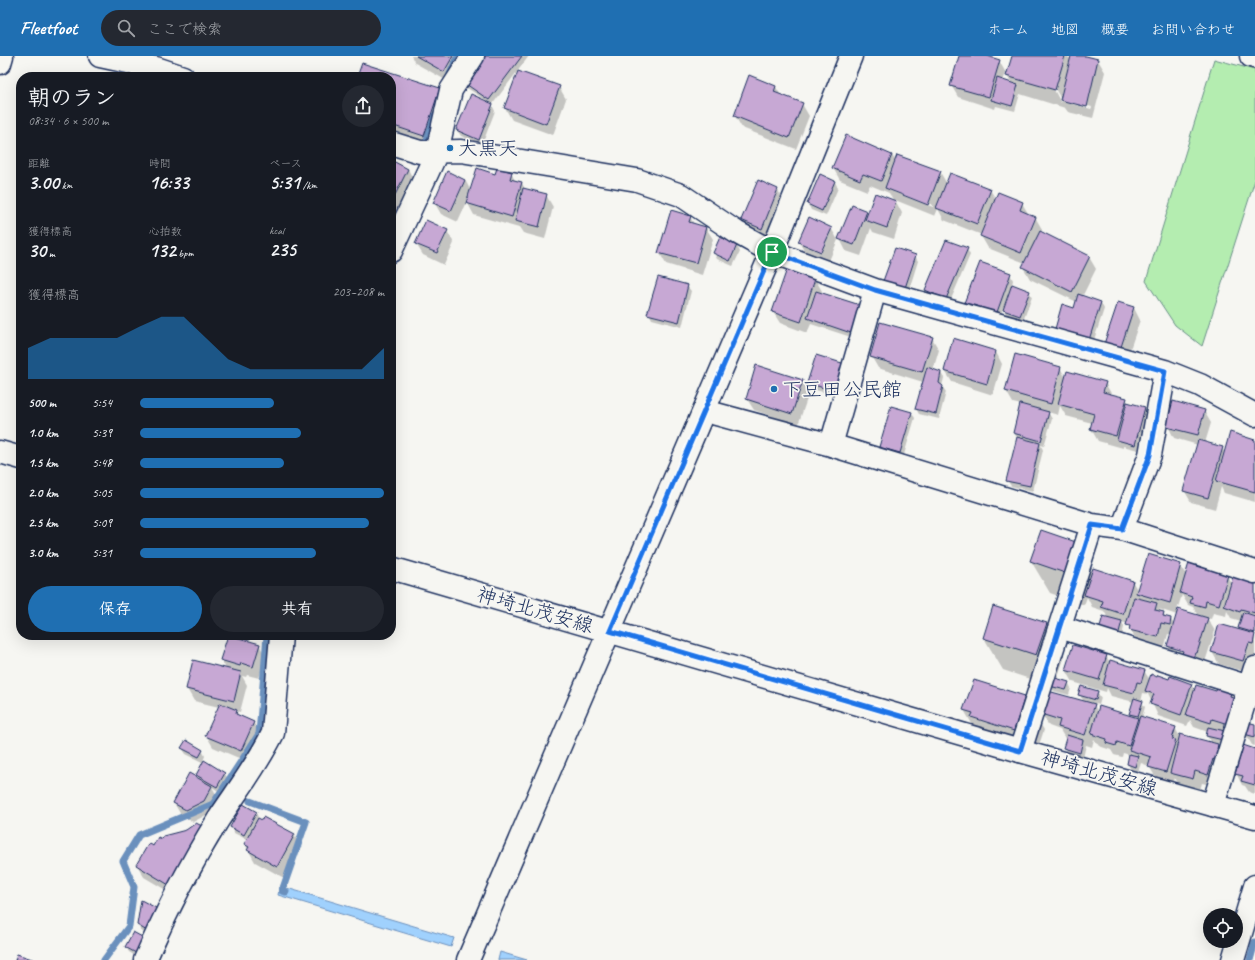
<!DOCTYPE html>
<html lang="ja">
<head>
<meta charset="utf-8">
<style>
	:root { --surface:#171b24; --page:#242831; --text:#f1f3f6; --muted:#9ea1a6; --accent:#1f6fb2 }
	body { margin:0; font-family:Caveat,"Klee One",sans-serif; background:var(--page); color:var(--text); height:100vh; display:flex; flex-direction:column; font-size:15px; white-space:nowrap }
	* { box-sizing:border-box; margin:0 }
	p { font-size:13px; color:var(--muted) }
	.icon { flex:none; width:22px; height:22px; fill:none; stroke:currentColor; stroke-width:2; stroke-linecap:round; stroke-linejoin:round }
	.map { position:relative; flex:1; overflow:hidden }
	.side { position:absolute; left:16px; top:16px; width:380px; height:568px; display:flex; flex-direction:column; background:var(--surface); border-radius:16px; box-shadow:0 4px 16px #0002 }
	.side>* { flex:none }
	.tools { position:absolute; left:1203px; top:852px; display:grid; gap:8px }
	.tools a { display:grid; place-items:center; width:40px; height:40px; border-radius:50%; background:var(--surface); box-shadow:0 4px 16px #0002; font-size:20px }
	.pin { position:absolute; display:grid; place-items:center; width:34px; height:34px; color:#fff; margin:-17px; border:2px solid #fff; border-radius:50%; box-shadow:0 1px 4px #0007 }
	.round { display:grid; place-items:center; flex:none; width:42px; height:42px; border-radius:21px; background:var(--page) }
	.head { display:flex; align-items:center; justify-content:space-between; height:68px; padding:0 12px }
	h1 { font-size:22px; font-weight:600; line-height:30px }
	.stats { display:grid; grid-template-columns:repeat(3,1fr); gap:6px; height:68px; padding:4px 12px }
	.stats div { display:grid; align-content:center }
	.stats b { font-size:20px; font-weight:600 }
	.stats small { font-size:11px; font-weight:400 }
	.stats p { font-size:11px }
	.chart { height:112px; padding:8px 12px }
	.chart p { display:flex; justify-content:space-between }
	.chart svg { width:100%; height:72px; margin-top:4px; fill:var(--accent); opacity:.7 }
	.action { display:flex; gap:8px; margin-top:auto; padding:8px 12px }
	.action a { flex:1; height:46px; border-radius:24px; background:var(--accent); color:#fff; font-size:16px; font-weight:600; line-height:46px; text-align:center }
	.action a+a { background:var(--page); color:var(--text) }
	ul { padding:0 12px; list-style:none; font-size:13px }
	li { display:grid; grid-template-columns:64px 48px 1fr; align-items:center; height:30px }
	li i { height:10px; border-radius:5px; background:var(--accent) }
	header { display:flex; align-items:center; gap:24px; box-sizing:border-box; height:56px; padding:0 20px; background:var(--accent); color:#fff }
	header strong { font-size:19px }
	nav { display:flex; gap:22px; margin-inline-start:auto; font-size:14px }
	.search { width:280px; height:36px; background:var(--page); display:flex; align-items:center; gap:10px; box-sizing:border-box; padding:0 14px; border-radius:22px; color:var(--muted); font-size:15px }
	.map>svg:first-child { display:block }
	.green { fill:#b4edb0; stroke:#688e87 }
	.water { fill:#a0d1fd; stroke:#6b90bd }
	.shadow { fill:#0003; fill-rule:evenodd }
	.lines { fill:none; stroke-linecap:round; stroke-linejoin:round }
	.stream { stroke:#6b90bd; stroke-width:7 }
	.building { fill:#c7a8d4; stroke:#1b2f5e }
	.minor-casing { stroke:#1b2f5e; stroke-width:25 }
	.tertiary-casing { stroke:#1b2f5e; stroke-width:25 }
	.secondary-casing { stroke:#1b2f5e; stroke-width:25 }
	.minor { stroke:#f6f6f2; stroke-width:22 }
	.tertiary { stroke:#f6f6f2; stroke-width:22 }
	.secondary { stroke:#f6f6f2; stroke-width:22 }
	.route-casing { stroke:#fff; stroke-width:8 }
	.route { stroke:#1a73e8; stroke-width:5 }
	.poi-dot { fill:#1f6fb2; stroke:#f6f6f2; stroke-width:1.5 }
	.labels { text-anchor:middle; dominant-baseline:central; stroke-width:3.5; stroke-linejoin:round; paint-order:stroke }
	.poi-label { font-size:20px; fill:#1b2f5e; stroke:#f6f6f2; text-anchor:start }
	.street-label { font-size:20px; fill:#1b2f5e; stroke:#f6f6f2 }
</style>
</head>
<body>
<header>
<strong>Fleetfoot</strong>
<div class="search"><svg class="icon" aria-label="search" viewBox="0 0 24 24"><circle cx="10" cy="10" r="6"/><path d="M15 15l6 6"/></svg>ここで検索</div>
<nav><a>ホーム</a><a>地図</a><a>概要</a><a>お問い合わせ</a></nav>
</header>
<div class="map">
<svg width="1255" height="904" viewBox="0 0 1255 904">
	<rect width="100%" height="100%" fill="#f6f6f2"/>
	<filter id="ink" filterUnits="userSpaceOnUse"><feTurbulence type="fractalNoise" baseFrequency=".025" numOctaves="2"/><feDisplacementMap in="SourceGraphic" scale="8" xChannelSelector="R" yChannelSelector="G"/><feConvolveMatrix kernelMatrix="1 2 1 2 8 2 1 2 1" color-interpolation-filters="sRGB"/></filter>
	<g filter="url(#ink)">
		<path class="green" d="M1214,3L1255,14V124L1202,290L1175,269L1146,225Z"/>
		<path class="water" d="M280,830L454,882L451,891L278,839Z
			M500,896L527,904H498Z"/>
		<path class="shadow" d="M411,0H466L451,27L415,7Z
			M484,0H529L492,49L495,55L482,89L461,80L457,74L487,45L467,32L464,27Z
			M960,0H984L999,5L1006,17L1003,25L1012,28L1007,20L1013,0H1068L1071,5L1072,0H1082L1098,4L1105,16L1093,62L1068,56L1065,52L1020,38L1015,55L996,50L995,53L958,41L951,29ZM1053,29L1061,43V47L1052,30ZM1069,45L1092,51L1091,53L1069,47Z
			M362,8L439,33L446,44L431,91L391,79V21H358Z
			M750,21L776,31L781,40L802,48L809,60L796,93L742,72L735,60Z
			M559,31L566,43L553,79L512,64L505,52Z
			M892,99L896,106L940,116L947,128L990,134L996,143L1022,147L1029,159L1035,161L1042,173L1041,177L1089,201L1096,213L1082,241L1101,247L1104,253L1092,290L1075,254L1077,246L1030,223L1023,211L1025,207L988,192L981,180L982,179L944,164L938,153L935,160L895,144L902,157L894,183L873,176L871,172L861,200L846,195L840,183L866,155L868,159L894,145L889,137L870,129L867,135L840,124L833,112ZM894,134L933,149V151L894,136Z
			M391,105L408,113L414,125L398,159L391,156Z
			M511,117L516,126L522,127L525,133L546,139L553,151L545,183L523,177L519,171V172L474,159L467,146L458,166L441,158L434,146L465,124L471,135L496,119Z
			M820,120L835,126L838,132L826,160L811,154L808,148Z
			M777,133L788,151L772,190L753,182L743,164Z
			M690,161L694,168L706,172L713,183L702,219L666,208L659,196Z
			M831,172L838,184L828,207L806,198L799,186Z
			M447,175L454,187L444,209L423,199L416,188Z
			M720,183L737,190L740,196L733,210L717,203L714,197Z
			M967,193L970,199L949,248L929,240L926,234Z
			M915,200L918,205L908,237L888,230Z
			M1010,218L1013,224L1012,229L1029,235L1032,241L1023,265L1007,259L1003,252L999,264L969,252L966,247Z
			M815,223L822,235L821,237L859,250L854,282L811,268L807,277L780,267L773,256Z
			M687,230L691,235L682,271L652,263L649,257Z
			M1134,252L1140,264L1126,305L1112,300Z
			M932,282L939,294L933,314L941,317L944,322L942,330L946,336L939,363L919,358L916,353L923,326L878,312L871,300Z
			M996,296L1002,308L993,339L952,326L945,315Z
			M816,300L841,341L812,333L808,327Z
			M1060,312L1066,322L1105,327L1112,339L1126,343L1128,347L1144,351L1148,357L1138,394L1123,390V392L1098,385L1091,373L1092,367L1066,360L1060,350L1058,359L1048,356L1052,363L1044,390L1041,389L1043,394L1033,435L1011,430L1007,424L1018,383L1014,377L1021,349L1013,347L1006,335Z
			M802,325L809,337L798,369L754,354L747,343Z
			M1204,355L1211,367L1205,387L1222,392L1225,398L1255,385V446L1224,437L1221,431L1215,453L1191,446L1184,434L1198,389L1174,382L1168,370Z
			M911,356L915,362L903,402L884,397L880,391Z
			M1076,487L1092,516L1132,525L1138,535L1180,509L1186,519L1227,520L1231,527L1255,528V599L1250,617L1219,608L1212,596L1241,575L1239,572L1241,565L1231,562L1227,555L1226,560L1213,557L1211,563L1207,562L1215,575L1204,609L1175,602L1168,590L1171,579L1168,578L1164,593L1137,586L1128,568L1122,566L1124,571L1121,585L1104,555L1092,551L1087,541L1084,549L1050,537L1031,505ZM1182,539L1188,549L1193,551L1198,560L1177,554ZM1159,553L1177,559L1174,569L1171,563L1166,561ZM1176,592L1188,595L1187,597L1176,594Z
			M1046,568L1065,600L1057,623L1068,626L1071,632L1069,639L1054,635L1051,630L1003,614L984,582Z
			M259,589L266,601L259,622L247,619L246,621L242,620L247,629L240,656L236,655L239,660L253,666L260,678L248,706L213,691L206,679L219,651L194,645L187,633L227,614L221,604Z
			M1106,600L1110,607L1144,615L1150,624L1191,629L1195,635L1216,636L1231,635L1238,647L1226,689L1216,687L1224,701L1215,730L1202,727L1200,734L1178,728L1174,722L1172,728L1156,722L1149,710L1141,707L1138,716L1131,714L1128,708L1130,699L1123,697L1122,701L1114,699L1111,694L1099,690L1094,683L1092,691L1086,689L1083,702L1067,698L1064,692L1066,684L1060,674L1049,670L1042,658L1084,646L1080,639L1097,636L1101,642L1099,649L1093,647L1098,657L1133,661L1130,657L1134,646L1111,640L1107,632L1106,636L1073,626L1066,614ZM1143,637L1148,638L1158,660L1187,670L1190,664L1194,671L1208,676L1207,680L1211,687L1180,681L1175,672L1142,662L1145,651L1141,646Z
			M974,625L1025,641L1044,674L1033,707L983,687L964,654Z
			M1255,669V690L1252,689L1245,677Z
			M182,692L202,694L205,700L203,705L225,718L228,723L220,736L212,731L219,743L210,757L193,766L181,759L174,747L200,724L197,719L204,707L186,698Z
			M1255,694V738L1249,736L1245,730L1242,729L1236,717Z
			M256,757L259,763L294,779L301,791L284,822L255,806L245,788L248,784L234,777L231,771Z
			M153,791L176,840L144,821L137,809Z
			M142,846L150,880L141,875L138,869Z
			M146,889L139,902L129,896L126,891Z"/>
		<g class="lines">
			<path class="stream" d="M450,18L458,0
				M424,93L435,59
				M250,745L306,766L282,835L286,836
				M104,904L129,870L134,831L123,805L139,779L213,748L259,678L267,579
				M1250,904L1255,886"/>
		</g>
		<path class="building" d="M416,0H453L444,16Z
			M483,0H522L489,44L463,26Z
			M959,0H987L1000,4L989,41L950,30Z
			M1012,0H1065L1055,34L1006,20Z
			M1071,0H1086L1098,3L1087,51L1060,44Z
			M362,7L440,32L424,80L391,69V21H357Z
			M518,15L560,30L546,68L504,52Z
			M749,19L776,30L774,36L803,47L789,82L734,60Z
			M997,22L1018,29L1012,50L991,44Z
			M471,38L493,48L479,84L456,74Z
			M846,79L892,99L881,125L863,118L860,124L832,112Z
			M897,99L941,115L928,149L885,132Z
			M391,104L408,113L391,147Z
			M477,112L495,118L497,112L512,116L510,123L522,126L512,161L466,147Z
			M447,115L465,124L451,155L433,147Z
			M950,117L991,133L977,168L936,152Z
			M820,118L835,125L822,155L807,148Z
			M758,124L778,133L762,173L741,164Z
			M523,132L547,138L539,171L515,165Z
			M998,136L1023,146L1020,154L1036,161L1021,197L980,180Z
			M875,137L896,145L887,172L865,164Z
			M852,149L867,155L854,189L838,183Z
			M671,154L691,160L689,166L706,171L696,207L658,197Z
			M809,161L832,172L821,196L798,186Z
			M426,164L448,174L437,197L415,188Z
			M1040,175L1090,200L1072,236L1022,211Z
			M720,181L737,189L730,205L713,197Z
			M946,184L968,192L946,243L925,234Z
			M895,192L916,199L905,232L883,225Z
			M980,206L1011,217L996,259L964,247Z
			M787,213L815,223L801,266L772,256Z
			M658,221L688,229L679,266L647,258Z
			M1012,228L1030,235L1020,260L1003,254Z
			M816,235L860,249L851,277L807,262Z
			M1078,238L1101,246L1089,284L1055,273L1062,248L1074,252Z
			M1118,246L1134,251L1120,294L1104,288Z
			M880,266L933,281L922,316L870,301Z
			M953,282L996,295L987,328L944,315Z
			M1015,298L1061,311L1051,348L1005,335Z
			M816,299L845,308L838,336L807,327Z
			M756,309L803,324L792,358L746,343Z
			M927,311L941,316L939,327L943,330L936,358L915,353Z
			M1067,315L1106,326L1103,336L1127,342L1116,380L1090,373L1094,358L1058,348Z
			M1173,345L1205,354L1198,379L1166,371Z
			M1127,346L1145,351L1135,389L1117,384Z
			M1020,348L1049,356L1041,385L1013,377Z
			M891,350L912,356L900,397L879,391Z
			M1230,376L1255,384V436L1216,425Z
			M1017,381L1040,387L1030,430L1006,425Z
			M1198,384L1223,391L1208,442L1183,435Z
			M1041,474L1076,486L1065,517L1030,505Z
			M1148,498L1181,508L1170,547L1136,537Z
			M1189,507L1228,519L1219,549L1206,545L1205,551L1190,547L1192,541L1180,537Z
			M1093,512L1133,525L1123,558L1101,551L1103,545L1084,539Z
			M1233,520L1255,527V557L1241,553L1240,556L1224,550Z
			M1134,541L1157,547L1155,554L1164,556L1163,560L1171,562L1170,569L1161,567L1158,581L1129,574L1130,570L1126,569Z
			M993,550L1047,567L1036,599L983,582Z
			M1178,553L1208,562L1197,597H1195L1193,602L1182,598L1183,595L1167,590Z
			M1243,556L1255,560V577L1238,572Z
			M1103,560L1122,565L1118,580L1099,574Z
			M1219,568L1255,578L1253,588L1249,587L1243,605L1211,596Z
			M228,579L260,588L253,611L241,607L240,610L220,604Z
			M1073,589L1107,599L1099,624L1065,614Z
			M193,604L241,616L234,645L186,633Z
			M1110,604L1145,614L1141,627L1137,626L1134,637L1103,629Z
			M1151,618L1157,621L1158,619L1169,623L1170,620L1192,628L1181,659L1150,648L1154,638L1145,635Z
			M1052,621L1069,626L1066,634L1049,630Z
			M974,624L1025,640L1014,675L971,661L973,657L963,654Z
			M1196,629L1216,635L1218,630L1232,634L1230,640L1236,642L1228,668L1212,663L1211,667L1186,659Z
			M1081,630L1098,635L1096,644L1078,639Z
			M1048,635L1095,648L1085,679L1058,671L1060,664L1041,658Z
			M1134,642L1143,645L1138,660L1129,658Z
			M220,647L237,654L236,658L254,666L241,695L205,680Z
			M1099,650L1138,662L1129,690L1117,686L1116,690L1106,687L1107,683L1091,678Z
			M1140,660L1176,671L1172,683L1176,684L1166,716L1148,711L1151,701L1129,694Z
			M1247,666L1255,668V681L1244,678Z
			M1208,671L1225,675L1223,684L1206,680Z
			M1180,678L1218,688L1217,693L1220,694L1217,705L1213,703L1208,719L1195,715L1193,723L1170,717Z
			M1067,679L1083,684L1080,697L1063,692Z
			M186,684L203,694L199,701L181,692Z
			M1243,689L1255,693V729L1241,725L1243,720L1235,718Z
			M1129,698L1138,700L1135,711L1127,708Z
			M204,704L225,717L217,731L196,719Z
			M189,717L212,730L204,745L186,754L173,747Z
			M243,748L257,756L244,779L230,771Z
			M263,761L295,778L277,811L247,794L249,791L244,788L258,762L262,764Z
			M196,767L202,770L169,829L136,809L149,787L153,790L158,781L162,783L163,780L186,774Z
			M141,844L158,853L147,875L137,869Z
			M133,876L144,882L136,897L125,891Z
			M17,898L35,904H15Z"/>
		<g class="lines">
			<defs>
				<path id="minor" d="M100,0L156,12L183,21
					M1251,0L1255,1
					M0,7L2,0
					M391,87L420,96L461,95L637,124L681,139L736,176L772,196L875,234
					M391,195L437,96L451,34L473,0
					M1165,315L1200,329L1255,359
					M705,355L831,389L1092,469L1122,473L1255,516
					M831,389L875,234L1165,315L1150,399L1122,473
					M1060,571L1249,631L1255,612
					M1020,695L1092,469
					M1213,749L1249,631
					M145,904C166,856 190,809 218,764C237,735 258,708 273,677L281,579
					M1233,904L1255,830"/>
				<path id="tertiary" d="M468,904L772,196L851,0"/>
				<path id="secondary" d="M0,396L21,402
					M391,512L1020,695L1255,761"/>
			</defs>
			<use href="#minor" class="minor-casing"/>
			<use href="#tertiary" class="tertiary-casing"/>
			<use href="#secondary" class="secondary-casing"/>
			<use href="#minor" class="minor"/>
			<use href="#tertiary" class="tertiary"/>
			<use href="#secondary" class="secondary"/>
		</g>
	</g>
	<g class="lines" filter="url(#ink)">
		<defs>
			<path id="route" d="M772,196L875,234L1165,315L1150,399L1122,473L1092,469L1020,695L610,575Z"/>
		</defs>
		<use href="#route" class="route-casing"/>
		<use href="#route" class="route"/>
	</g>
	<g class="poi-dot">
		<circle cx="450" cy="92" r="4"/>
		<circle cx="774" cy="333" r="4"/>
	</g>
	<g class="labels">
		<g class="poi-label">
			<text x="458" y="92">大黒天</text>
			<text x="782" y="333">下豆田公民館</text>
		</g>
		<g class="street-label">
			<text transform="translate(535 554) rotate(16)">神埼北茂安線</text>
			<text transform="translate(1099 717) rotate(16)">神埼北茂安線</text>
		</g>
	</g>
</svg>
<div class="tools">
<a><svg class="icon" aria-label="locate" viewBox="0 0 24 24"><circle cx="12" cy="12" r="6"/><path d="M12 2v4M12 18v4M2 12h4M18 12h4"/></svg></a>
</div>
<div class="pin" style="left:772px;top:196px;background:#1e9e55"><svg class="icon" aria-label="arrive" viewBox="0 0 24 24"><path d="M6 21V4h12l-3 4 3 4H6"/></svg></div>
<section class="side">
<div class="head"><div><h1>朝のラン</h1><p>08:34 · 6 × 500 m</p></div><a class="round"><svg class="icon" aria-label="share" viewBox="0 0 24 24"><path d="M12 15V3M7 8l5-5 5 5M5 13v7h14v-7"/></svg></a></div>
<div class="stats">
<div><p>距離</p><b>3.00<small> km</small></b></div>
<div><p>時間</p><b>16:33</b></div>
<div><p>ペース</p><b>5:31<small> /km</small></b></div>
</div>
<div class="stats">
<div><p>獲得標高</p><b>30<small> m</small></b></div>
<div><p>心拍数</p><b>132<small> bpm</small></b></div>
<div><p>kcal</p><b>235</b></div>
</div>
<div class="chart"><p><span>獲得標高</span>203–208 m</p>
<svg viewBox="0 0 160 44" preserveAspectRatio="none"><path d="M0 44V25L10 19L20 19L30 19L40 19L50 12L60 6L70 6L80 19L90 32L100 38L110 38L120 38L130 38L140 38L150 38L160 25V44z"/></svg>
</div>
<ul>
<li><b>500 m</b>5:54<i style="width:55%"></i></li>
<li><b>1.0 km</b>5:39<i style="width:66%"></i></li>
<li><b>1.5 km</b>5:48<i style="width:59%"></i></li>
<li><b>2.0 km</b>5:05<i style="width:100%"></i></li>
<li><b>2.5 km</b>5:09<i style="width:94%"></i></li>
<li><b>3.0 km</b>5:31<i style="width:72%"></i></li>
</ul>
<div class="action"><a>保存</a><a>共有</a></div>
</section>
</div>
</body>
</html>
